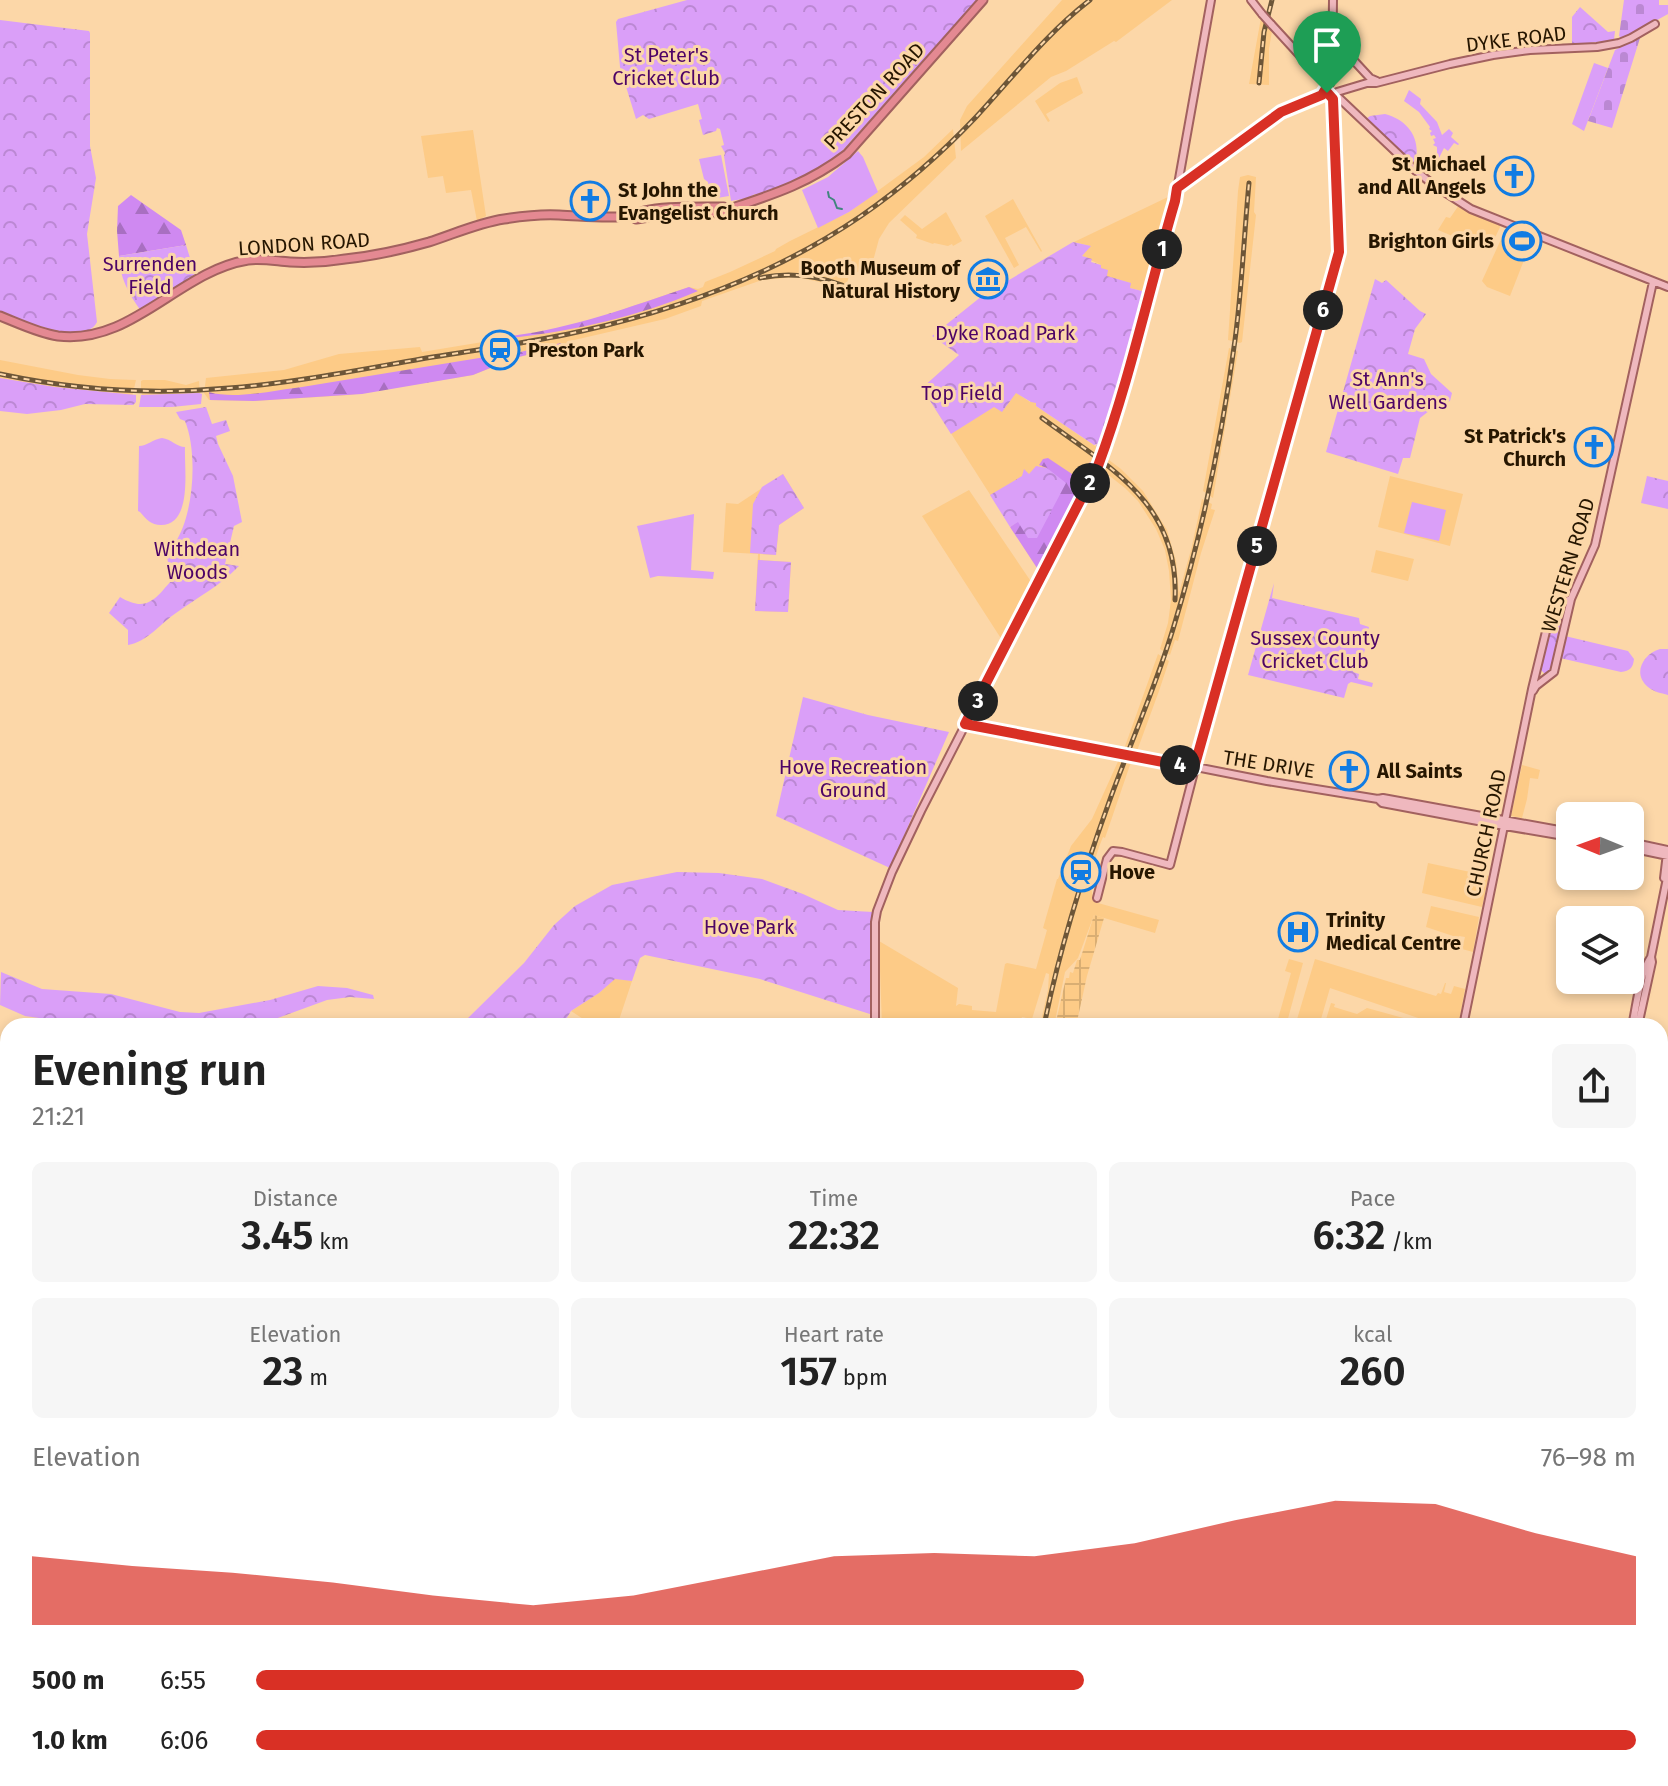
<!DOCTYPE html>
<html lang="en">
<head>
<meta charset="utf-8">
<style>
	:root { --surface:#fff; --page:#f6f6f6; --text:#222; --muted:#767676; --accent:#d93025 }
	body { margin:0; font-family:"Fira Sans",sans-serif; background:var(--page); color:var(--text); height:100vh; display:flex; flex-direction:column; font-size:30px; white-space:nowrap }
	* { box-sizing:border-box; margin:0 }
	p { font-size:26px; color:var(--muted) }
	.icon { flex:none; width:44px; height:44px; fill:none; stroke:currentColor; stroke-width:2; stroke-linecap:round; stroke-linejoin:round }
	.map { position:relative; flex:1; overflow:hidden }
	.side { position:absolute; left:0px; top:1018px; width:1668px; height:768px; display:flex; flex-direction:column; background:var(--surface); border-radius:24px 24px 0 0; box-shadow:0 4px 12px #0003 }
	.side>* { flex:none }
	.needle { width:52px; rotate:271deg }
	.buttons { position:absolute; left:1556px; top:802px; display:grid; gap:16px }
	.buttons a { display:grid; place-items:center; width:88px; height:88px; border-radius:12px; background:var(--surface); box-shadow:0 4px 12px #0003; font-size:40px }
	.pin { position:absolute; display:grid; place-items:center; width:68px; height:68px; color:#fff; margin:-82px -34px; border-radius:50% 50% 50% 0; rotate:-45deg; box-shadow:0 0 8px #0007 }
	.pin .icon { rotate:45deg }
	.km { position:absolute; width:40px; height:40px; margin:-20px; border-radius:50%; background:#222; color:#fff; font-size:22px; line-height:40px; text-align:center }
	.round { display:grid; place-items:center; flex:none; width:84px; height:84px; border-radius:12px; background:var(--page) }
	.head { display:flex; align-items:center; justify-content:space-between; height:136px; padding:0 32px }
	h1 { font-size:44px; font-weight:600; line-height:60px }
	.stats { display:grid; grid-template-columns:repeat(3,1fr); gap:12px; height:136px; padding:8px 32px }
	.stats div { display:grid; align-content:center; border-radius:12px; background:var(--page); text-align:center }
	.stats b { font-size:40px; font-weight:600 }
	.stats small { font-size:22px; font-weight:400 }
	.stats p { font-size:22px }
	.chart { height:224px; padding:16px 32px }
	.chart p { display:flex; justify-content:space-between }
	.chart svg { width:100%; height:144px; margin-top:8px; fill:var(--accent); opacity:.7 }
	ul { padding:0 32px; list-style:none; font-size:26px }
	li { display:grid; grid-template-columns:128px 96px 1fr; align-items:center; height:60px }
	li i { height:20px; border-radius:10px; background:var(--accent) }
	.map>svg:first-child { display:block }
	.built { fill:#fdcb87 }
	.industrial { fill:url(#industrial-grid) }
	.green { fill:#da9ff8 }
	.forest { fill:url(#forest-firs) }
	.cemetery { fill:url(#cemetery-stones) }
	.park { fill:url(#park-crowns) }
	.water { fill:url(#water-waves); stroke:#40857e; stroke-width:2 }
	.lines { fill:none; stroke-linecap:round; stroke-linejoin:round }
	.stream { stroke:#40857e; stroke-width:2 }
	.major-casing { stroke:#a2615f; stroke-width:10 }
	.highway-casing { stroke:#a2615f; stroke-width:11 }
	.major { stroke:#efb8be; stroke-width:6 }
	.highway { stroke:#e48992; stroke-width:7 }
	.rail-casing { stroke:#6d5638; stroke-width:5 }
	.rail { stroke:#fcd7a8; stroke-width:2; stroke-dasharray:6; stroke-linecap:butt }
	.major-bridge-casing { stroke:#a2615f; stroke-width:10; stroke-linecap:butt }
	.major-bridge { stroke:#efb8be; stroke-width:6 }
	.route-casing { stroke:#fff; stroke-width:16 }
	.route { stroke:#d93025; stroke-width:10 }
	.labels { text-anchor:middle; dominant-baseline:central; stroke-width:6; stroke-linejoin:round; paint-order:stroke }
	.street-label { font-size:20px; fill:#261600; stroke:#fcd7a8 }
	.park-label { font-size:20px; fill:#4d0466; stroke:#fcd7a8 }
	.poi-label { font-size:20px; font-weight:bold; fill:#261600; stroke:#fcd7a8; text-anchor:start }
</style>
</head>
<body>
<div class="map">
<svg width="1668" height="1786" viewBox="0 0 1668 1786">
	<defs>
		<pattern id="industrial-grid" width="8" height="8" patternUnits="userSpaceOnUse" patternTransform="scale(2)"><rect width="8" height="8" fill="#fdcb87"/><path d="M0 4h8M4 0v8" fill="none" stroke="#d9ae73"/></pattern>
		<pattern id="forest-firs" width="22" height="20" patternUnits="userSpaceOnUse" patternTransform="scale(2)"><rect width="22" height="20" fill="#cf89f1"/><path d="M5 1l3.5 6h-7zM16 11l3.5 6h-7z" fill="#a86fc1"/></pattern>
		<pattern id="cemetery-stones" width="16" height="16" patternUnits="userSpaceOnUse" patternTransform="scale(2)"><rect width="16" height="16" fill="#da9ff8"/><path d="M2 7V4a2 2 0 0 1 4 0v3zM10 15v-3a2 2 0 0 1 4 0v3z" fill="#bb88d3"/></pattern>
		<pattern id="park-crowns" width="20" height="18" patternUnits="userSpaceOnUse" patternTransform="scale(2)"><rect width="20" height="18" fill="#da9ff8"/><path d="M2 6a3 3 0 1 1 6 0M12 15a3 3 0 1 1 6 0" fill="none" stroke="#bb88d3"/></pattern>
		<pattern id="water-waves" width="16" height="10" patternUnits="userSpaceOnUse" patternTransform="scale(2)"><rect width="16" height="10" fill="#4bb5b4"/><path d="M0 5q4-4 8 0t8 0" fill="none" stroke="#3e9290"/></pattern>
	</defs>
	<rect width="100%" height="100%" fill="#fcd7a8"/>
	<path class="built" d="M1062,0H1172L1116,42L1114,41L1066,71L1051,77L961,151L960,120L967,106Z
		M1261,18L1272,31L1269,49V85L1249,84Z
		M1077,77L1083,93L1046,114L1050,121L1048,122L1035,101L1060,83Z
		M953,129L956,158L889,223L879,239L870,272H850L844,294L820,282L796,277L762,280L702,301L701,306L665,319L570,341L562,346L515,358L473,375L350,395L254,401L209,400L204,393L206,378L284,370L339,354L420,347L422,352L544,332L601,317L689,287L698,289L703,287L705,282L730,272L775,251L776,249L790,241L849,212L924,157Z
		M473,130L486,216L477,221L471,190L446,193L443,176L428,178L421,136Z
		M1248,175L1256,177L1254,212L1256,215L1242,342L1240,343L1228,340L1238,191L1240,177Z
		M1168,197L1172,200L1146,292L1130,288V283L1106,276L1100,268L1101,265L1082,256L1090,246L1074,242Z
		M1013,199L1042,251L1041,252L1026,227L1005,238L1019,265L1014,268L985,216Z
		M1459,205L1501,225L1491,246L1477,241L1472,250L1450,235L1438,230L1446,217L1450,218Z
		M946,212L962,241L953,246L952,244L948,246L934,243L933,244L916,238L917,235L900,220L905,215L922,229Z
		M1507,226L1533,237L1510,296L1487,287L1482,281Z
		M1229,348L1238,351L1213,498L1203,491Z
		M960,355L1030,402L1041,381L1056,388L1036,406L1101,450L1094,466L1040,568H1037L922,388Z
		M0,360L78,375L110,379L136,380L132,397L0,386Z
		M143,380H165L186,385L199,381L200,395L142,396L141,388V381Z
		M1105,457L1121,469L1143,491L1167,530L1176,561L1179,593L1192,546L1202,499L1212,504L1211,509L1215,510L1201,553L1178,641L1175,640L1170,655L1160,649L1168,623L1171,600L1169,571L1165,550L1156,529L1138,501L1125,488L1102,470Z
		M783,474L804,508L779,525L776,555L760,554V560L791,562L788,612L755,611L758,554L723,552L726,503L738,504Z
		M1390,476L1463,494L1450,546L1378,527Z
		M969,490L1032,583L1002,640L922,516Z
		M1376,550L1414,559L1408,581L1371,572Z
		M1158,654L1169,661L1159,691L1137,751L1124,749Z
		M1120,757L1134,759L1130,765L1105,838L1103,837L1099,847L1093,866L1095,869L1091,888L1093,897L1098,903L1159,920L1155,933L1094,915L1078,958L1065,972L1054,1026H1040L1048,990L1049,974L1046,973L1032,1019L1022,1017L1018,1026H882L879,941L958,988L956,1006L959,1004L972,1006V1010L996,1012L1005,964L1007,963L1036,969L1047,930L1043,928L1057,879H1058L1071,846L1092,819Z
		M1522,765L1540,770L1538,779L1530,778L1527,799L1522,818L1511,816Z
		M1428,863L1489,876L1482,907L1422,893Z
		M1431,906L1479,917L1473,952L1462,949L1465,937L1459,936V938L1426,927Z
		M1289,959L1303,963L1286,1026H1276L1291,973L1285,971Z
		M1315,959L1436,996L1438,993L1441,994L1445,983H1446L1444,992L1451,994L1454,986L1465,989L1458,1026L1430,1022L1330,988L1319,1026H1295Z
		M615,978L632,981L617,1026H594L571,1011L599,993Z
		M1331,1003L1335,1004L1334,1007L1357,1014L1367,1008L1418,1022V1026H1324Z"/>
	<path class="industrial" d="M1094,915L1104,918L1087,976L1076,1026H1055L1066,978H1069L1070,972L1073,973L1077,960H1080Z"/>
	<path class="green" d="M1594,63L1608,68L1584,131L1572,124Z
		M1409,90L1421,99L1420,104L1437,122L1442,135L1449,129L1453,133L1451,137L1459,144L1458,145L1454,143L1448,151L1444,148L1438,160L1433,158V155H1437V147L1433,145L1435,143L1433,139L1436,138L1434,135L1431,136L1430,133L1432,131L1429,129L1430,127L1419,112L1404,101Z
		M858,151L863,157L878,192L849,212L818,228L802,190L828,177Z
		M721,155L729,196L711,199L708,182L704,179L699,159Z
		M162,438C171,439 177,447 185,447C184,468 193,525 161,525C151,525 146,519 140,512L138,511L139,446C147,446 153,439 162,438Z
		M1412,502L1446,510L1439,541L1404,533Z
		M694,514L691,570L714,572L713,579L658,576L650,578L637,526Z
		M0,1082L8,1086V1462L0,1466Z"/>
	<path class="forest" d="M131,195L181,230L186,245L119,256L117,231L118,206Z
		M689,287L698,291C640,316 574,331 511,338V336C573,328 630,307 689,287Z
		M561,343L562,346L515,358L473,375L362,394L254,401L210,400L209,392C235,400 275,390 302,387C371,376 440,364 510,353L511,354Z
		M1048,458L1078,478L1090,462L1095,466L1090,465L1088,469L1091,472L1040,568H1037L1010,527L1018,521L1047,468L1039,465L1043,459Z
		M8,1462V1670L5,1699L0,1707V1466Z"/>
	<path class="cemetery" d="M1624,0H1659V5H1668V14L1623,39L1619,36Z
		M1640,38L1612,128L1588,121L1615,50Z
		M787,1778H886V1786H786Z"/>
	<path class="park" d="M687,0H977L843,150L827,163L804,178L758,196L755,194L748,198L731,201L724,156L725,153L721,146L724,145L720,129L717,128L716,131L703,135L699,120L702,119L698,104L649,119L643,115L636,119L620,67L616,22L618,19Z
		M1580,7L1608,32L1615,31L1614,40L1572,45V17Z
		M0,20L89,31L90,33V146L96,178L87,234L97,322C84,348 20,319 0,311Z
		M1385,114C1409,120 1423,141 1414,166L1372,126L1366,119L1370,116Z
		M1073,242L1091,246L1082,256L1092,259L1091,262L1101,265V268L1108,270L1107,276L1131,283L1130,288L1146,292L1101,449L1096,446L1097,444L1094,445L1036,406V403L1031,402L1016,393L1002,412L994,407L951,434L922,388L959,355L932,336L982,296Z
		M186,245L195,274L141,311C129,295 119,276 119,256Z
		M1375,279L1382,283L1386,280L1420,311L1426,314L1415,329L1408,354L1424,359L1431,374L1452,393L1450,401L1438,404L1420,418L1410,458H1403L1398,474L1326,452Z
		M0,378L55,387L136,395V402L133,405L85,404L61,410L27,414L0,411Z
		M199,393L202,394L201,404L172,407H139L141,395Z
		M206,407L212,424L226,420L230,431L216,436L218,444L233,476L242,522L234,526L225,564L239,566C220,586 198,597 176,613C161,623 147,642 128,645V630L109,613L120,597C147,613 155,599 172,580L164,544L175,543C194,514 198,453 185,421L180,419L176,412Z
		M1036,466L1047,468L1066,483L1037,538H1028L1018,522L1010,527L990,495L1022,476L1024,469L1029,474Z
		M783,474L804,508L779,525L776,555L750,553L753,504L762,487Z
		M1647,476L1668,481V509L1641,503Z
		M758,560L791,562L788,612L755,611Z
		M1274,583L1272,598L1359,618L1360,624L1369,627L1367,635L1369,636L1368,641L1363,640L1360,647L1365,649L1361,666L1355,665L1353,672L1359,674L1358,679L1373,683L1372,687L1351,682L1348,684L1344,698L1248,675Z
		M1558,606L1565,610L1551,672L1545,674L1540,669L1554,608Z
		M1565,636L1628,651L1634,659C1633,668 1630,671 1621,672L1560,658Z
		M1660,649H1668V695C1661,693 1654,692 1648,687C1632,674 1643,654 1660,649Z
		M803,697L868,715L949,732L890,868L776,816Z
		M677,872L719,873L762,879L803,894L838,910L873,912V1015L760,979L645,955L640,958L632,981L615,979L599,993L571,1011L562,1026H478L467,1019L524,963L554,925L575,906L612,885Z
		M1,972L42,989L111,994L180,1012L199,1013L270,1000L318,986L347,988L373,995L374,999L350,997L327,1000L256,1026L153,1023L129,1026H96L25,1016L0,1005Z
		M1299,1778H1385L1382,1786H1297Z"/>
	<path class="water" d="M1668,1220V1786H1566L1568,1778H1660V1279L1662,1271L1660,1256L1667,1235Z"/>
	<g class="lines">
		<path class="stream" d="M828,192L829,197L834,200L837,208L842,209"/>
		<defs>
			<path id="major" d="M1251,0L1262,14
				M1271,24L1326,84
				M1333,38L1370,78L1377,81
				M1337,92L1367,83H1376L1450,64L1493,55L1530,50L1597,47L1619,43L1631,38L1655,24
				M1322,95L1325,90L1324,86L1330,84L1332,78L1333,0
				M1338,97L1416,171L1435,186L1471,209L1668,287
				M1177,188L1281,112L1322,95L1333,99
				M1101,458L1116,410L1175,201L1211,0
				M1533,691L1536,686L1554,672L1571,599L1595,545L1653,282
				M965,724L1122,754
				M1135,755L1267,781L1378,799L1383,798L1570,832
				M1378,799L1382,803L1499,825L1570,837
				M1630,842L1668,850
				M1630,848L1668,856
				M1664,878L1667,853
				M1097,898L1107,859L1113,851L1122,852L1170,865L1215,691L1339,252L1333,99
				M875,1026V922L877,911L892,872L921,811L1098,466
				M1463,1026L1532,689L1550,615L1554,605L1571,599
				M1632,1026C1637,1004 1639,975 1651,957
				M1638,1026L1652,962L1651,957L1668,873
				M0,1079L8,1082
				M573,1778L575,1786
				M578,1778L579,1786
				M890,1778L891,1786
				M1270,1786L1272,1778
				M1477,1786L1481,1778
				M1483,1786L1487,1778"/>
			<path id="highway" d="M632,216C647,205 703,207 724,207
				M0,316C18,323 38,333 58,336C132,345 179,271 248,260C262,258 276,261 290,262C308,263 327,262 345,259C373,256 401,250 429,242C454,234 478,223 504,219C523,216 541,214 559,215C584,216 607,219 632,216L636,219C651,217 665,214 680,214C693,213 710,215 723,211C771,195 806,185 847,154L983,0"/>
		</defs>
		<use href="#major" class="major-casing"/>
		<use href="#highway" class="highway-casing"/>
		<use href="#major" class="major"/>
		<use href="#highway" class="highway"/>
		<defs>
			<path id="rail" d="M1259,83L1264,32L1272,0
				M760,278C788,272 815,275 842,285
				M0,374C75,390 153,395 229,388C294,383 358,370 421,359C475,350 529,343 582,331C680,309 779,272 861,216C903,187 941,154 976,117C1013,77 1047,33 1090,0
				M1042,418C1110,468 1180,503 1175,600
				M1044,1026C1059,951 1082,877 1108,805C1129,746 1155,689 1173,629C1202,534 1222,438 1235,340C1242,288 1244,235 1249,183
				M1002,1778L1003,1786"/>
		</defs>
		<use href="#rail" class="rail-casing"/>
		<use href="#rail" class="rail"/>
		<defs>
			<path id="major-bridge" d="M1262,14L1271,24
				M1098,466L1101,458
				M1122,754L1135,755"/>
		</defs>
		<use href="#major-bridge" class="major-bridge-casing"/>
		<use href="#major-bridge" class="major-bridge"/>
	</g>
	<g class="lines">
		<defs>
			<path id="route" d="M1325,90L1333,99L1339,252L1194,768L965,724L1098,466C1130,380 1149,289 1175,201L1177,188L1281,112L1322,95Z"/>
		</defs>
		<use href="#route" class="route-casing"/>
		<use href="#route" class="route"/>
	</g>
	<defs>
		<symbol id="church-ring" viewBox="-11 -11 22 22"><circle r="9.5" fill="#fcd7a8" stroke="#117ce3" stroke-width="1.5"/><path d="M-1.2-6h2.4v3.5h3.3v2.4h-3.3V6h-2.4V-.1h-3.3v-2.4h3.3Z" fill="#117ce3"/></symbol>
		<symbol id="stadium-ring" viewBox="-11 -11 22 22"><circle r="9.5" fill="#fcd7a8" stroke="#117ce3" stroke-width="1.5"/><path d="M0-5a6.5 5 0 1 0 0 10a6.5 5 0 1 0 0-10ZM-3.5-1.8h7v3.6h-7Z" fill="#117ce3"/></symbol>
		<symbol id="museum-ring" viewBox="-11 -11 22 22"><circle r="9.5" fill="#fcd7a8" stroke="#117ce3" stroke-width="1.5"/><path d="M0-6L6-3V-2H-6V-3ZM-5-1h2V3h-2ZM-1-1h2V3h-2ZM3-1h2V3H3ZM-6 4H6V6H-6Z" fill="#117ce3"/></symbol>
		<symbol id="station-ring" viewBox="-11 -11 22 22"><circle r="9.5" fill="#fcd7a8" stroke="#117ce3" stroke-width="1.5"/><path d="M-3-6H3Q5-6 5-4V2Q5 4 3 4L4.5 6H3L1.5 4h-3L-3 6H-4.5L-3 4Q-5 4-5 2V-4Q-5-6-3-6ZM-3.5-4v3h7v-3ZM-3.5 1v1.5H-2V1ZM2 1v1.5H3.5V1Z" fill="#117ce3"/></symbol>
		<symbol id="hospital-ring" viewBox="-11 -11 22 22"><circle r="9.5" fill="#fcd7a8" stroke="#117ce3" stroke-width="1.5"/><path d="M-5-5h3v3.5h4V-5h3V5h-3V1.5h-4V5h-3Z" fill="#117ce3"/></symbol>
	</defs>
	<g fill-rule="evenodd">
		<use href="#church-ring" x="1492" y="154" width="44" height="44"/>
		<use href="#church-ring" x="568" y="179" width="44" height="44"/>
		<use href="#stadium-ring" x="1500" y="219" width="44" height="44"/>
		<use href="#museum-ring" x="966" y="257" width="44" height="44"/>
		<use href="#station-ring" x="478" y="328" width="44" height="44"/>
		<use href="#church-ring" x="1572" y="425" width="44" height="44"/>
		<use href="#church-ring" x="1327" y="749" width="44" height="44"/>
		<use href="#station-ring" x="1059" y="850" width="44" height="44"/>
		<use href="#hospital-ring" x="1276" y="910" width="44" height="44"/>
	</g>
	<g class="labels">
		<g class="street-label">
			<text transform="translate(1516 39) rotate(-7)">DYKE ROAD</text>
			<text transform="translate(874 96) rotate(-47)">PRESTON ROAD</text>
			<text transform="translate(304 244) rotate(-4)">LONDON ROAD</text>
			<text transform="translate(1568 565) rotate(-73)">WESTERN ROAD</text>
			<text transform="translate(1269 764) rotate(9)">THE DRIVE</text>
			<text transform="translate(1486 833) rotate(-78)">CHURCH ROAD</text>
		</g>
		<g class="park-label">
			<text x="666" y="55">St Peter's<tspan x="666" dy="23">Cricket Club</tspan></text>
			<text x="150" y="264">Surrenden<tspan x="150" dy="23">Field</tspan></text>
			<text x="1005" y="333">Dyke Road Park</text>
			<text x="1388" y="379">St Ann's<tspan x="1388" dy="23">Well Gardens</tspan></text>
			<text x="962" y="393">Top Field</text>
			<text x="197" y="549">Withdean<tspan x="197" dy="23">Woods</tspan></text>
			<text x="1315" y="638">Sussex County<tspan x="1315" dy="23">Cricket Club</tspan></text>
			<text x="853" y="767">Hove Recreation<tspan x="853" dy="23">Ground</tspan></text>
			<text x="749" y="927">Hove Park</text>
		</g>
		<g class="poi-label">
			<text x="1486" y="164" text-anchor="end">St Michael<tspan x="1486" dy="23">and All Angels</tspan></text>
			<text x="618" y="190">St John the<tspan x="618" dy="23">Evangelist Church</tspan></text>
			<text x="1494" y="241" text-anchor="end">Brighton Girls</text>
			<text x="960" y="268" text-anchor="end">Booth Museum of<tspan x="960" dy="23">Natural History</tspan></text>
			<text x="528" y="350">Preston Park</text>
			<text x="1566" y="436" text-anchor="end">St Patrick's<tspan x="1566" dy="23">Church</tspan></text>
			<text x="1377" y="771">All Saints</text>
			<text x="1109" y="872">Hove</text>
			<text x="1326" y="920">Trinity<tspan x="1326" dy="23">Medical Centre</tspan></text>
		</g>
	</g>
</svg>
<div class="buttons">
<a><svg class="needle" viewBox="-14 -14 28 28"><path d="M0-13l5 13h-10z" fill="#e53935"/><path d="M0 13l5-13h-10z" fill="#767676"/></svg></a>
<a><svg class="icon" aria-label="layers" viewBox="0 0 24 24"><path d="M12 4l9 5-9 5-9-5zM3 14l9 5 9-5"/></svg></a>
</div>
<div class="pin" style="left:1327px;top:93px;background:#1e9e55"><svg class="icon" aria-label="arrive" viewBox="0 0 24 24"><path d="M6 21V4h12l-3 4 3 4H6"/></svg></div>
<b class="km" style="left:1162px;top:249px">1</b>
<b class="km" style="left:1090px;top:483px">2</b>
<b class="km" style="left:978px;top:701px">3</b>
<b class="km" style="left:1180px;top:765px">4</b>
<b class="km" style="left:1257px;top:546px">5</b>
<b class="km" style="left:1323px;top:310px">6</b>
<section class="side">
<div class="head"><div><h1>Evening run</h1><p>21:21</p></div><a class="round"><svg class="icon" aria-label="share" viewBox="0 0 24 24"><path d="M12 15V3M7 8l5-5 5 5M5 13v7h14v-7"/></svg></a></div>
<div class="stats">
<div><p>Distance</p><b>3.45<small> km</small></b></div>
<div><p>Time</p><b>22:32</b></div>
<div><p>Pace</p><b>6:32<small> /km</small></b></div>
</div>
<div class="stats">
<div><p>Elevation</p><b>23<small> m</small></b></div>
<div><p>Heart rate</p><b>157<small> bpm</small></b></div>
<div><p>kcal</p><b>260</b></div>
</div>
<div class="chart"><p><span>Elevation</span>76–98 m</p>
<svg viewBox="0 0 160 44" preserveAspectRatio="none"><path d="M0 44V23L10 26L20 28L30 31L40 35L50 38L60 35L70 29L80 23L90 22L100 23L110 19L120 12L130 6L140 7L150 16L160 23V44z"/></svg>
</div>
<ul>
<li><b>500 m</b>6:55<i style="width:60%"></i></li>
<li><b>1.0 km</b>6:06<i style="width:100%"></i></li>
</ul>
</section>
</div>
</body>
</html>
